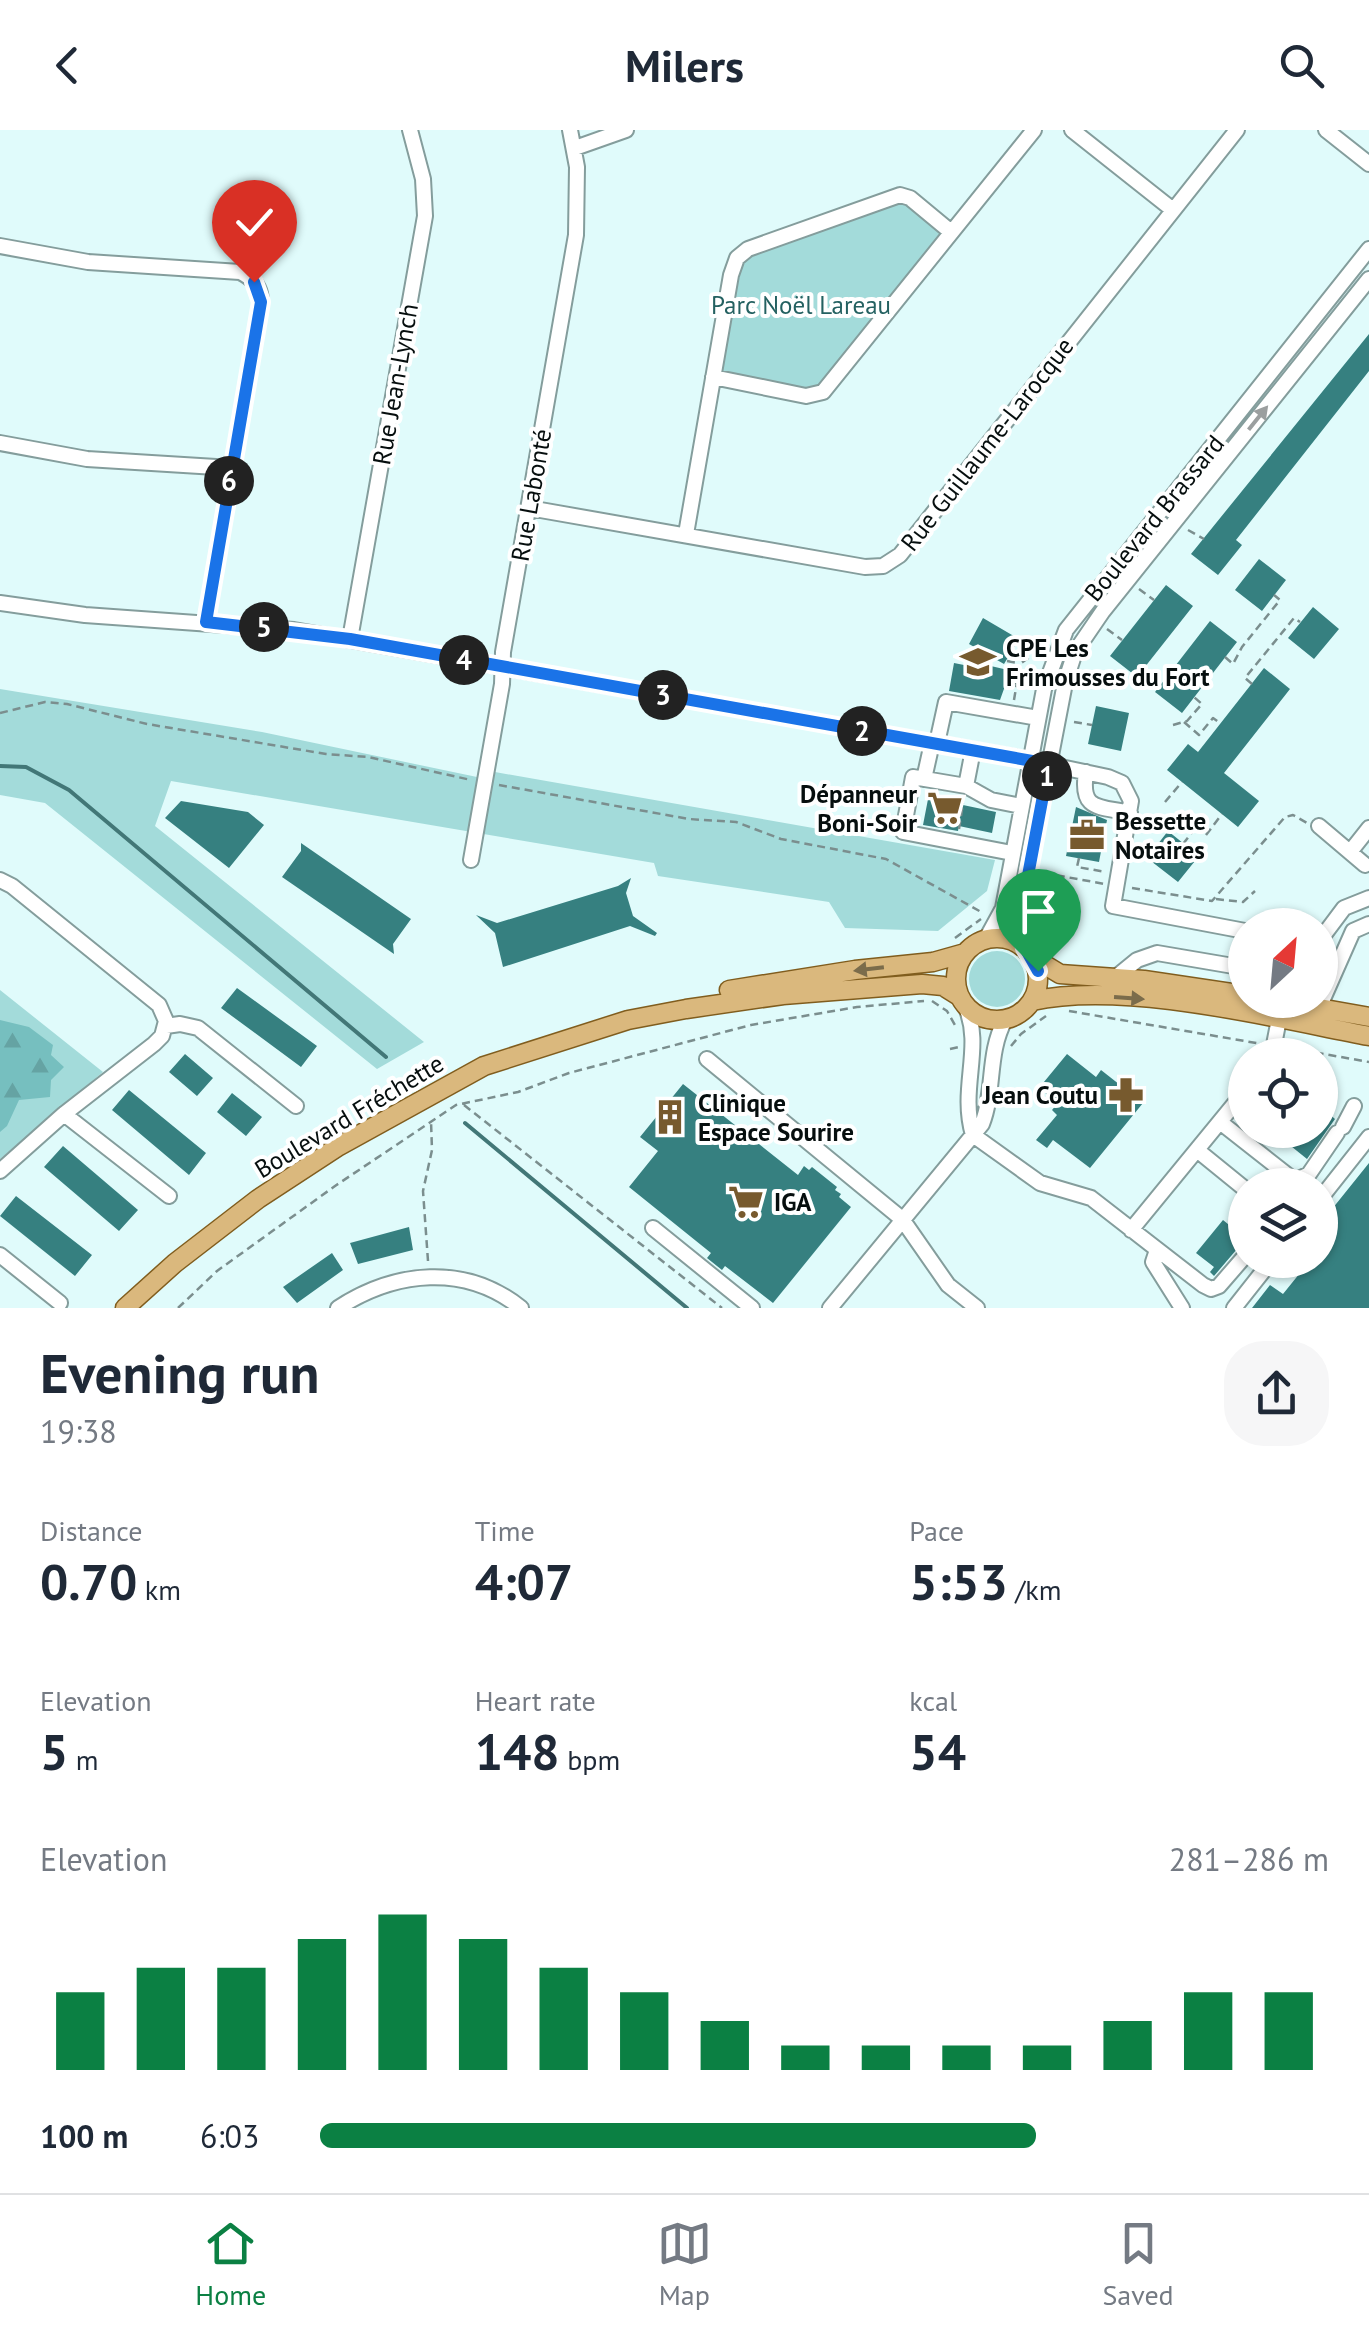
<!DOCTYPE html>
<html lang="en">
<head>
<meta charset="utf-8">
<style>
	:root { --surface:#fff; --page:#f6f6f7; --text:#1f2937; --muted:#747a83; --line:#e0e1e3; --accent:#0b8043 }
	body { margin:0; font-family:"PT Sans",sans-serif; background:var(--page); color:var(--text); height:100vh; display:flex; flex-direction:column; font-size:38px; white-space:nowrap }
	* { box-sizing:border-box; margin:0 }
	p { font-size:32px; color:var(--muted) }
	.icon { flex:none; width:55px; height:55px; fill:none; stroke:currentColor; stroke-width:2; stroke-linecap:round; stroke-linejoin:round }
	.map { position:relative; height:1178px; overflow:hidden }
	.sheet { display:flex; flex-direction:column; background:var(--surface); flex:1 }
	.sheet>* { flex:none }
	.needle { width:65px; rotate:26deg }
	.controls { position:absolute; left:1228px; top:778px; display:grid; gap:20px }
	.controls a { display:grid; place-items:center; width:110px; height:110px; border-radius:50%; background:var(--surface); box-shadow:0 2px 8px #0004; font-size:50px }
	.pin { position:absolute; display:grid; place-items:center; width:85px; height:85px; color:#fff; margin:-102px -42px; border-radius:50% 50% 50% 0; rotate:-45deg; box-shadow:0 0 10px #0007 }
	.pin .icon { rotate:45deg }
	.km { position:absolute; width:50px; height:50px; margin:-25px; border-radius:50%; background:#222; color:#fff; font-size:28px; line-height:50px; text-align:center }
	.round { display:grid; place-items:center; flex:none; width:105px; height:105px; border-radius:40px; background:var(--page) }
	.overview { display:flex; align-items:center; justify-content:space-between; height:170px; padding:0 40px }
	h1 { font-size:55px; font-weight:700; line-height:75px }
	.figures { display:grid; grid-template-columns:repeat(3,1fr); gap:15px; height:170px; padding:10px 40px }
	.figures div { display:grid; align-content:center }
	.figures b { font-size:50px; font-weight:700 }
	.figures small { font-size:28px; font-weight:400 }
	.figures p { font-size:28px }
	.chart { height:280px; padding:20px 40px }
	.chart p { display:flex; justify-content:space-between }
	.chart svg { width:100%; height:180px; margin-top:10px; stroke:var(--accent); stroke-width:6 }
	ul { padding:0 40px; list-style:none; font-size:32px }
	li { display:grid; grid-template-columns:160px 120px 1fr; align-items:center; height:75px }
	li i { height:25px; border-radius:12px; background:var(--accent) }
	header { display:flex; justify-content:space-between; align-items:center; height:130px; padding:0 40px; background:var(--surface); font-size:45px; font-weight:700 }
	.menu { display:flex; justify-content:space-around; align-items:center; height:140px; border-top:2px solid var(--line); background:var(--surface); font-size:28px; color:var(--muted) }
	.menu a { display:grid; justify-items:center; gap:5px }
	.menu .selected { color:var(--accent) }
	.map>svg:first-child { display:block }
	.green { fill:#a3dbda }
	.forest { fill:url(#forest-firs) }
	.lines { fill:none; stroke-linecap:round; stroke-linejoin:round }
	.stream { stroke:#427777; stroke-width:4 }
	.building { fill:#368080 }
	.minor-casing { stroke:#849d9c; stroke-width:18 }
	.major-casing { stroke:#805d1e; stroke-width:21 }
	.path { stroke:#7b8e8e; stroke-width:2.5; stroke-dasharray:8 5; stroke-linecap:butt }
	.minor { stroke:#fff; stroke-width:14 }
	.major { stroke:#dab87d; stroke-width:18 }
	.oneway { fill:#9b9f9f }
	.oneway2 { fill:#7b6c4b }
	.route-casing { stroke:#fff; stroke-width:20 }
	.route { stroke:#1a73e8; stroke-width:12 }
	.labels { text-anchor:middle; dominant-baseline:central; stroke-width:8; stroke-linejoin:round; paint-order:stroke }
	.park-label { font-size:25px; fill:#246161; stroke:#fff }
	.street-label { font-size:25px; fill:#060e0e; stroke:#fff }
	.poi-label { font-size:25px; font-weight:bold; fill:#060e0e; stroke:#fff; text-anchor:start }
</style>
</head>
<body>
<header><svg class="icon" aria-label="back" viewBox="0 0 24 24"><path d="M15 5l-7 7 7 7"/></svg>Milers<svg class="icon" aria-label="search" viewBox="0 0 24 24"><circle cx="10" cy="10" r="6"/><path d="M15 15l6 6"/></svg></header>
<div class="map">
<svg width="1369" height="1178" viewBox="0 0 1369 1178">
	<defs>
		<pattern id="forest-firs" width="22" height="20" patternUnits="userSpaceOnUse" patternTransform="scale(2.5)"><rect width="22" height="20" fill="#76bfbf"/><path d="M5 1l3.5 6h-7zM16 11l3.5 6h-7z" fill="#65a3a3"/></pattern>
	</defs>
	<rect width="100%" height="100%" fill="#e0fbfb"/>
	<path class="green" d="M903,68L951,98L840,247L810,266L712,244L737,118Z
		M0,559L262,602L477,647L495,642L995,730L987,761L938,801L845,798L829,772L658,746L654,733L171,651L155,696L424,912L377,939L45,673L0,665Z
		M969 849a28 28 0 1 1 56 0a28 28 0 1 1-56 0Z
		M0,860L103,942L0,1029Z"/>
	<path class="forest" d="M0,890L29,897L53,915L51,925L64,937L51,950L50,967L19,970L7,996L0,1002Z"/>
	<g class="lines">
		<path class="stream" d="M0,636L26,637L69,660L386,927
			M465,993L687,1178"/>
	</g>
	<path class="building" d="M1369,204V241L1236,410L1242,415L1218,445L1191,424Z
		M1259,429L1286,450L1262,481L1235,460Z
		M1166,455L1193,476L1137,547L1110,526Z
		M1313,477L1339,499L1314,529L1288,508Z
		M983,488L1019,509L1004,534L969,514Z
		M1210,491L1237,512L1182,583L1155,562Z
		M965,530L1008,540L1009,556H1005L1000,570L949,561L954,533L964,535Z
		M1264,538L1290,559L1224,643L1259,671L1238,697L1167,640L1188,614L1198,622Z
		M1096,576L1129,583L1121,621L1088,614Z
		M929,664L964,670L963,675L996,682L992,703L959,696L958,701L923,695Z
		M181,671L248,682L264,695L229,738L165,688Z
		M1076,677L1107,690L1099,732L1066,726Z
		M1168,701L1199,726L1178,752L1147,728Z
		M301,713L411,789L393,814L394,824L282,747L301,721Z
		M631,748L626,763L633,786L657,803L655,806L630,796L503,837L495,803L476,785L497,793L618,756Z
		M237,858L317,916L301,937L221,878Z
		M185,924L213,948L197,966L169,942Z
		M1067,924L1096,947L1101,940L1143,973L1090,1038L1053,1010L1047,1018L1036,1010L1057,985L1052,980L1058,973L1039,958Z
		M683,954L798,1045L804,1036L809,1040L812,1037L837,1057L835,1060L841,1064L839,1067L851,1077L773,1173L725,1136L722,1140L707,1128L711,1123L629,1057L658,1021L640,1007Z
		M129,960L206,1023L189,1045L112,980Z
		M232,963L262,987L246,1006L217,982Z
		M1320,976L1335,989L1307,1029L1271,1000H1320Z
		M63,1016L138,1080L119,1101L44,1037Z
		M1369,1033V1178H1252L1270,1155L1283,1164L1304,1138L1293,1130H1320V1094Z
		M16,1066L92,1125L75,1146L0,1086Z
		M1223,1090L1245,1108V1116L1237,1119L1214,1146L1210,1142L1214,1137L1196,1123Z
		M409,1097L413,1120L358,1134L350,1113Z
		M332,1123L343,1140L297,1173L283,1157Z"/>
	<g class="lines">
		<defs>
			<path id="minor" d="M1072,0L1173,80
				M1326,0L1369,34
				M575,18L626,0
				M0,116L88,132L240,142C253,148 261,158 261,172L206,493
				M713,247L806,266L823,262L1034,0
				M0,313L87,329L232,338
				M529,378L865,437L883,436L900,425L1237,0
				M686,404L731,145L737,128L748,119L900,65L910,68L951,102
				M0,473L85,485L294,500L1013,627L1108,647L1122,653L1131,671L1113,776L1245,801
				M350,509L425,86L423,49L410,0
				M937,613L946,572L1038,588
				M1086,642C1080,681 1098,676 1130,683
				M924,649L932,613
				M966,656L973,620
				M1319,696L1365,735
				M1350,722L1369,698
				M1012,723L903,702L913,647L966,656L991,670L1021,676
				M471,730L502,554L503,522L576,105L577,37L570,0
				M0,750L12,756L159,875L166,891L162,906L154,914L64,984L0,1041
				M986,809L1003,778L1044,559L1066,500L1369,119
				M1320,810L1344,778L1369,768
				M1025,819L1021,781L1065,553L1075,522L1103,481L1369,149
				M1115,848L1137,830L1157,823L1245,838
				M965,875C984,917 959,957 973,1005L1040,1053L1091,1068L1203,1155L1211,1159L1219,1156L1245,1126
				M1319,878L1353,801L1369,794
				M166,896L180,894L198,898L296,976
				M1272,925L1279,889
				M707,929L902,1089L948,1155L977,1178
				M64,984L169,1066
				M1220,992L1295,1051L1309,1044L1337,1003
				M1343,997L1354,976
				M1197,1020L1245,1059
				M1320,1069L1369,1007
				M653,1098L752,1178
				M1131,1100L1245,961
				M1157,1120L1153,1132L1182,1178
				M0,1125L60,1173
				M338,1178C395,1141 465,1133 521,1178
				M830,1178L982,994C995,961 987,923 1005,890
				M1234,1178L1272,1130"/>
			<path id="major" d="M956 849a41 41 0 1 1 82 0a41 41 0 1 1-82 0Z
				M1032,827L1060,844L1144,850L1245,865
				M729,860L855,840L933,832L965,823
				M1274,870L1369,887
				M1032,871C1124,850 1274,888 1369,906
				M125,1178L175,1133L258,1069L339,1016L484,936L628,890L686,879L783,865L922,854L943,856L959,866"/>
		</defs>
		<use href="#minor" class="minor-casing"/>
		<use href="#major" class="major-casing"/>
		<path class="path" d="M1188,400L1204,409
			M1139,459L1154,470
			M1107,499L1122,510
			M1225,527L1233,534L1242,517L1280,470L1274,465
			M1007,531L1018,533
			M1009,552L1032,557
			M1252,554L1245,548L1294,488L1300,492
			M1014,570L1020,534L1042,518
			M0,583L45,572L67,574L147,594L326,624L368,627L471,650
			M1074,592L1092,595
			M1184,592L1199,605L1213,588L1220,593
			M1173,595L1187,591L1202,574L1194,567
			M499,655L689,689L736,692L781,709L886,729L983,783
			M1165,672L1182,652
			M959,699L963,673
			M1206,705L1222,684
			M1183,714L1196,697
			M1079,728L1077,737L1106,742
			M1044,743L1105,754
			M1132,758L1212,771L1285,687L1293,685L1307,693
			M1216,769L1243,772L1255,761
			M1036,785L1042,748
			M1038,802L1047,817
			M955,808L981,789
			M1320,831L1324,823
			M932,871L947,881L956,897
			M1069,881L1262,914
			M1011,916L1021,904L1046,886
			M1290,918L1369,932
			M950,919L959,917
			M464,975L722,1178
			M428,1131L423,1061L432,1020L431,991
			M178,1178L217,1141L335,1056L456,975L518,962L569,943L751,895L857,877L924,871"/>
		<use href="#minor" class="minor"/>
		<use href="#major" class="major"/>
	</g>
	<defs><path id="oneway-solid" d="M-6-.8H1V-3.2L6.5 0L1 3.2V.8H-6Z" transform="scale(2.5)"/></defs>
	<use class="oneway" href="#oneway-solid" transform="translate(1258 288) rotate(-51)"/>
	<g class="oneway2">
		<use href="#oneway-solid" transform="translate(869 839) rotate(173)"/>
		<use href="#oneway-solid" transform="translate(1129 868) rotate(4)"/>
	</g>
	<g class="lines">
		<defs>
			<path id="route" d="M254,152L261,172L206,492L350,509L1049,634L1020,788L1025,818L1038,841"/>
		</defs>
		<use href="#route" class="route-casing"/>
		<use href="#route" class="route"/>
	</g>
	<defs>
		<symbol id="school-bare" viewBox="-9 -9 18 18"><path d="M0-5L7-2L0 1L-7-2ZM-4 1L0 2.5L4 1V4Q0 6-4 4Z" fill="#775a2e" stroke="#fff" stroke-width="2.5" paint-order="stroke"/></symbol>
		<symbol id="supermarket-bare" viewBox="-9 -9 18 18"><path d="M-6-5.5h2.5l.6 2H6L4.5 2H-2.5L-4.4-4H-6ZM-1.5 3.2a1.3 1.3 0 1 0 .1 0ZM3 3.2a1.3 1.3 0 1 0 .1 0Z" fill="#775a2e" stroke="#fff" stroke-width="2.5" paint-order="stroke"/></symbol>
		<symbol id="office-bare" viewBox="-9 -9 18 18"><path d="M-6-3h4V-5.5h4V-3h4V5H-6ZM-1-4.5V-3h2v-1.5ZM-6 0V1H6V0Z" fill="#775a2e" stroke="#fff" stroke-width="2.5" paint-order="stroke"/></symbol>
		<symbol id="pharmacy-bare" viewBox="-9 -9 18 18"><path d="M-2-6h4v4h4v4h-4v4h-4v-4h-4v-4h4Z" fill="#775a2e" stroke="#fff" stroke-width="2.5" paint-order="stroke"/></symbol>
		<symbol id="building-bare" viewBox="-9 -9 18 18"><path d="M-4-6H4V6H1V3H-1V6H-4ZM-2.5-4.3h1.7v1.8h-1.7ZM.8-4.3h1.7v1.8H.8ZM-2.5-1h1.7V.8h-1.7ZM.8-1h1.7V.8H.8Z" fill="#775a2e" stroke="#fff" stroke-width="2.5" paint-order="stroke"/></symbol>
	</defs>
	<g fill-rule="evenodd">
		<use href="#school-bare" x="953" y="507" width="50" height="50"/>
		<use href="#supermarket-bare" x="920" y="653" width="50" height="50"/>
		<use href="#office-bare" x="1062" y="680" width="50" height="50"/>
		<use href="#pharmacy-bare" x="1101" y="940" width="50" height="50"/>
		<use href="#building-bare" x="645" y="962" width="50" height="50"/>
		<use href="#supermarket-bare" x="721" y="1047" width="50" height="50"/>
	</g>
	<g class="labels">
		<g class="park-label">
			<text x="801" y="175">Parc Noël Lareau</text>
		</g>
		<g class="street-label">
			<text transform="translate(395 254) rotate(-80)">Rue Jean-Lynch</text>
			<text transform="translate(987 314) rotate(-52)">Rue Guillaume-Larocque</text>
			<text transform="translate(531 365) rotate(-80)">Rue Labonté</text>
			<text transform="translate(1154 388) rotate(-51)">Boulevard Brassard</text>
			<text transform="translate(349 986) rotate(-31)">Boulevard Fréchette</text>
		</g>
		<g class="poi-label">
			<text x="1006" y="518">CPE Les<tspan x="1006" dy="29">Frimousses du Fort</tspan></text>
			<text x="917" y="664" text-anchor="end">Dépanneur<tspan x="917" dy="29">Boni-Soir</tspan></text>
			<text x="1115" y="691">Bessette<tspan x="1115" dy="29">Notaires</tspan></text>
			<text x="1098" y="965" text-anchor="end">Jean Coutu</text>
			<text x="698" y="973">Clinique<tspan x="698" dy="29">Espace Sourire</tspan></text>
			<text x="774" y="1072">IGA</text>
		</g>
	</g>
</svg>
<div class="controls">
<a><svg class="needle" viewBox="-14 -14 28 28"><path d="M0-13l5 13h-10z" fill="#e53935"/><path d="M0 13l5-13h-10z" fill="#747a83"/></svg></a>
<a><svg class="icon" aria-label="locate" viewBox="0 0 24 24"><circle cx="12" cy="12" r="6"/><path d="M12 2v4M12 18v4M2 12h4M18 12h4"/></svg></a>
<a><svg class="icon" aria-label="layers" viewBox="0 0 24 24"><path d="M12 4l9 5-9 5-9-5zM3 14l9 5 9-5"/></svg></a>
</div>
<div class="pin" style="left:1038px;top:841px;background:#1e9e55"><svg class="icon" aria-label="arrive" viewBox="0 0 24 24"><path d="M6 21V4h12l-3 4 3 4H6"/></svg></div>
<div class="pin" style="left:254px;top:152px;background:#d93025"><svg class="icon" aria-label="check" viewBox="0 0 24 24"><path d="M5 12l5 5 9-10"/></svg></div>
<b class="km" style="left:1047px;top:646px">1</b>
<b class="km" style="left:862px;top:601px">2</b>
<b class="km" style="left:663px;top:565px">3</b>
<b class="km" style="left:464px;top:530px">4</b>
<b class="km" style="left:264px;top:497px">5</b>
<b class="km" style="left:229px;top:351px">6</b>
</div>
<section class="sheet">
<div class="overview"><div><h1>Evening run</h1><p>19:38</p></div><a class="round"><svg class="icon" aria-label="share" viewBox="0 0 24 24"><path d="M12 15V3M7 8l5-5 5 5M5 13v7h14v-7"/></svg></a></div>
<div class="figures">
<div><p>Distance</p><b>0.70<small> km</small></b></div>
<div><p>Time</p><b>4:07</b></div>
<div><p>Pace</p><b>5:53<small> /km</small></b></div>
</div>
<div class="figures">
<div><p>Elevation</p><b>5<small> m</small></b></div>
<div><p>Heart rate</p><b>148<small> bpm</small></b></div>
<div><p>kcal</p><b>54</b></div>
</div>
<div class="chart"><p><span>Elevation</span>281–286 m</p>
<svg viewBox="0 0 160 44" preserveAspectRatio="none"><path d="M5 44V25M15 44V19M25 44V19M35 44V12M45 44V6M55 44V12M65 44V19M75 44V25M85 44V32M95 44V38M105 44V38M115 44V38M125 44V38M135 44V32M145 44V25M155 44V25"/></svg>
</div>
<ul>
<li><b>100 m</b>6:03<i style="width:71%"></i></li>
</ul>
</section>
<nav class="menu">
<a class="selected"><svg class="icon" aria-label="home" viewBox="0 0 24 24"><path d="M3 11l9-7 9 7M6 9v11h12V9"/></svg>Home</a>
<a><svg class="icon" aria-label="map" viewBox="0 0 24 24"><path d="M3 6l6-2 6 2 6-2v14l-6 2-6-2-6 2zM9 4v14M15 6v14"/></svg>Map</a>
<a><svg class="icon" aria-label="saved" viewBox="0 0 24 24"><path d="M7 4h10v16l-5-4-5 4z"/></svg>Saved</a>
</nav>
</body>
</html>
